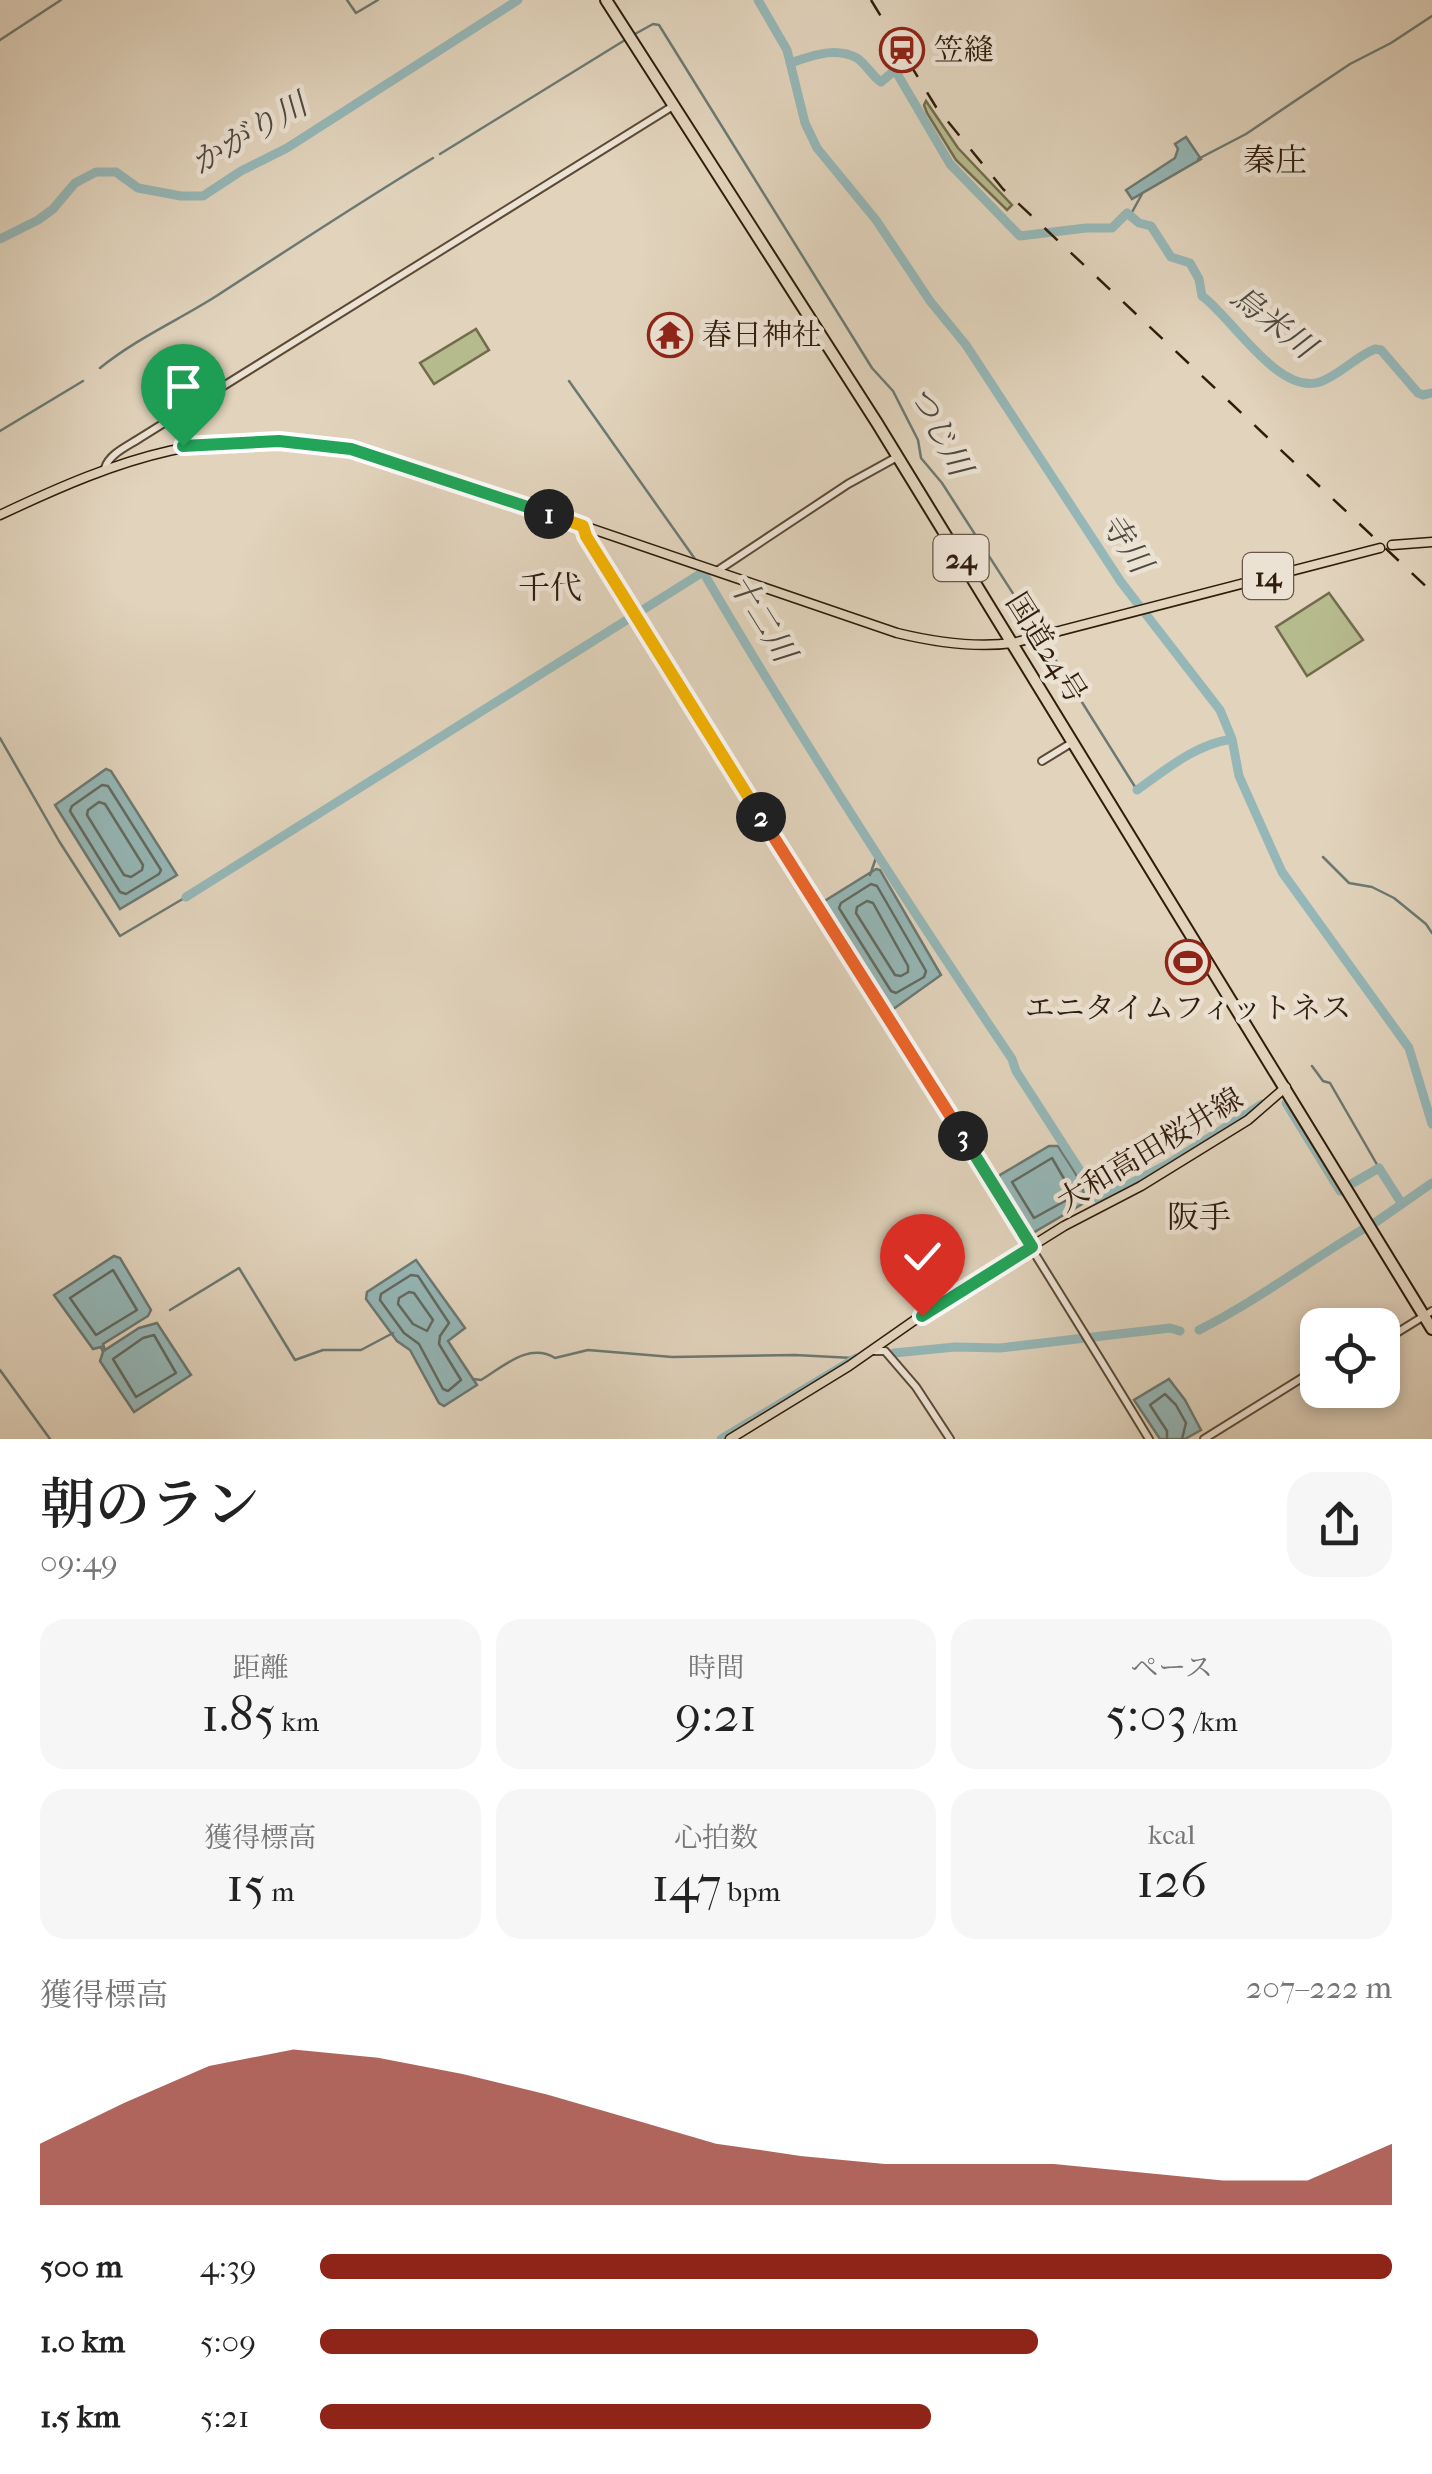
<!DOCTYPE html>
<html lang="ja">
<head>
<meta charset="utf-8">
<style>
	:root { --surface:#fff; --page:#f6f6f6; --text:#222; --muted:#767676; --accent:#8f2418 }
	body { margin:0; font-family:"IM FELL French Canon","Noto Serif JP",serif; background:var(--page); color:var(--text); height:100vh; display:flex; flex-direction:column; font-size:38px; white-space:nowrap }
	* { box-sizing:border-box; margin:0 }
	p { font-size:32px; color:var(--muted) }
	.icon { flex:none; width:55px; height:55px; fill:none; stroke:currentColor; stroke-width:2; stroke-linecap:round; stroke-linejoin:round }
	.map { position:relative; height:1439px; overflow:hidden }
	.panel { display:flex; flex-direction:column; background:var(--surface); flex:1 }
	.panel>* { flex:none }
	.buttons { position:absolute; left:1300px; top:1308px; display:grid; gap:20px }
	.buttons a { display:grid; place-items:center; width:100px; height:100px; border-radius:20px; background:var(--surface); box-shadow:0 5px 15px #0003; font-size:50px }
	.pin { position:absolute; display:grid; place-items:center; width:85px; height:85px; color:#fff; margin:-102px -42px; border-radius:50% 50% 50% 0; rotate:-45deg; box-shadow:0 0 10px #0007 }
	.pin .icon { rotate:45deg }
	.km { position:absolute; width:50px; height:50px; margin:-25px; border-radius:50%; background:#222; color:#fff; font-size:28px; line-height:50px; text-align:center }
	.round { display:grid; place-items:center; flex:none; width:105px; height:105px; border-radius:30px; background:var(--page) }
	.headline { display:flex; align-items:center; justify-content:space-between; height:170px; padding:0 40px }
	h1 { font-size:55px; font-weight:600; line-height:75px }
	.stats { display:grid; grid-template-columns:repeat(3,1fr); gap:15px; height:170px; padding:10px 40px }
	.stats div { display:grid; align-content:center; border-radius:25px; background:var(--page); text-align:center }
	.stats b { font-size:50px; font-weight:600 }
	.stats small { font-size:28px; font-weight:400 }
	.stats p { font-size:28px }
	.chart { height:280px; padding:20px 40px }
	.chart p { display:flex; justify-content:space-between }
	.chart svg { width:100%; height:180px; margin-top:10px; fill:var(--accent); opacity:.7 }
	ul { padding:0 40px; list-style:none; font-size:32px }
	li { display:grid; grid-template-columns:160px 120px 1fr; align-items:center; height:75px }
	li i { height:25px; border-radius:12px; background:var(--accent) }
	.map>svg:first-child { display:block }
	.green { fill:#b6bb8e; stroke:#726c4c; stroke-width:2.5 }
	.water { fill:#95b7b7; stroke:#6c7972; stroke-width:2.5 }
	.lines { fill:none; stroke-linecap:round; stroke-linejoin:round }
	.shore { stroke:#626a61; stroke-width:2.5 }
	.stream { stroke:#6c7972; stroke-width:2.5 }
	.river { stroke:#95b7b7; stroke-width:9 }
	.minor-casing { stroke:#5c4a37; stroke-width:10 }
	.major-casing { stroke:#2f1c0b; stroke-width:11 }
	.highway-casing { stroke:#2f1c0b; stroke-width:14 }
	.minor { stroke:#ece2d3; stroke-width:6 }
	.major { stroke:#e1d3bc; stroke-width:8 }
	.highway { stroke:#e1d3bc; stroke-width:10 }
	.rail { stroke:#2f1c0b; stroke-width:2.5; stroke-dasharray:18 18; stroke-linecap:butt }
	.split-1-casing { stroke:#fff; stroke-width:20 }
	.split-2-casing { stroke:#fff; stroke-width:20 }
	.split-3-casing { stroke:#fff; stroke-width:20 }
	.split-4-casing { stroke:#fff; stroke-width:20 }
	.split-1 { stroke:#22a559; stroke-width:12 }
	.split-2 { stroke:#f5b400; stroke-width:12 }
	.split-3 { stroke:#f0652b; stroke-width:12 }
	.split-4 { stroke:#22a559; stroke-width:12 }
	.labels { text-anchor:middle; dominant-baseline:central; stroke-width:9; stroke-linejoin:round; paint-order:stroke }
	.shield { fill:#ece2d3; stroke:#685747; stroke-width:2.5 }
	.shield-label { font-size:28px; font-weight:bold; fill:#2f1c0b }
	.poi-label { font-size:30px; fill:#2f1c0b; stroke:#ece2d3; text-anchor:start }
	.street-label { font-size:30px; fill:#2f1c0b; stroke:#ece2d3 }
	.water-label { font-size:32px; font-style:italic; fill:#4e4a3f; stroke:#ece2d3 }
	.neighbourhood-label { font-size:32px; fill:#2f1c0b; stroke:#ece2d3 }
</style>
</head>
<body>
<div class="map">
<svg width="1432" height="1439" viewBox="0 0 1432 1439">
	<rect width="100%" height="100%" fill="#e1d3bc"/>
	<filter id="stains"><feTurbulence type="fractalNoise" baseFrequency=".002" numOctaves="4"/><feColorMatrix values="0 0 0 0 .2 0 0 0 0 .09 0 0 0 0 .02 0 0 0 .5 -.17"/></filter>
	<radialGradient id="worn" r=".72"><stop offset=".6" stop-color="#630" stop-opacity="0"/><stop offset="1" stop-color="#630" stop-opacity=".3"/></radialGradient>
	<path class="green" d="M926,101L958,148L1012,205L1007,210L956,160L927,113L924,105Z
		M476,329L489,350L434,384L420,363Z
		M1329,593L1363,640L1307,676L1276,627Z"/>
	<path class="water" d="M1186,137L1201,159L1132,199L1126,190L1175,158L1178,149L1175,144Z
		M106,769L111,771L177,875L120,909L55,805Z
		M876,869L880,870L941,975L892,1010L823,902Z
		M1049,1146H1058C1067,1162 1087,1184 1084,1203L1031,1234L997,1180L1000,1175Z
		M114,1256L120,1258L151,1310L148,1316L103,1344L105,1350L139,1328L157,1323L191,1375L134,1412L100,1361L103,1352L101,1347L93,1349L54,1295Z
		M416,1260L465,1328L448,1341L477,1385L444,1406L439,1403L410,1350L397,1341L366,1299L367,1292Z
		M1169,1379L1185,1400L1201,1430L1185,1439H1160L1134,1400Z"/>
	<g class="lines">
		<path class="shore" d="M102,785L108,786L161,870L159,874L126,894L120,892L70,811L72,806Z
			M99,802L105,804L143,865L142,870L131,877L124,875L87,815L88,810Z
			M871,884L877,886L926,971L924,977L896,993L891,991L839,908L841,903Z
			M867,901L873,903L908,966V972L901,976L895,975L856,913L857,907Z
			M1052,1158L1074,1196L1034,1218L1012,1182Z
			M113,1270L137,1310L96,1335L70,1298Z
			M411,1275L418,1276L449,1323L440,1336L439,1344L461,1380L448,1391L443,1389L419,1344L404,1333L380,1300L381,1294Z
			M409,1292L414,1293L433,1320L427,1331L413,1324L398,1304L399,1298Z
			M154,1335L176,1373L136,1397L113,1359L143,1338Z
			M1167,1439V1431L1150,1405L1165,1394L1176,1405L1186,1423L1182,1439"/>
		<path class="stream" d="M347,0L356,13L378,0
			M635,34L653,24L659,25L872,368L893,391L918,440L921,458L942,483L1039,634
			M0,40L61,0
			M440,154L625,40
			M1198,159L1246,134L1350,64L1391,43L1432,16
			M1131,214L1142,194
			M100,368C137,338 179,320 218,295C289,249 360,202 433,158
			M569,381L695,559
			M0,431L83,381
			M1043,640L1137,790
			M0,738L59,841L120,936L186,897
			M1323,857L1349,883L1372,887L1394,898L1426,924L1432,933
			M870,875L877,855
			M1312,1066L1323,1081L1330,1083L1379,1168
			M170,1310L239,1268L295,1360L323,1350H361L393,1333
			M0,1370L50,1439
			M473,1379L481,1380C504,1366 529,1342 555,1358L588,1350L672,1357L795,1355L853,1358"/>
		<path class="river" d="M758,0L787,50L805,123L817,148L876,220L930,301L966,345L1121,582L1220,710L1232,739L1239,776L1282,872L1409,1048L1432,1124
			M790,63C812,56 835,46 857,58C866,64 872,76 881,82L895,70L950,164L1020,236L1086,228H1112L1127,213L1139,223L1151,226L1171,257L1190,263L1199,279L1202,296C1230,315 1278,396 1320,382C1340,375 1355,357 1375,349L1381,350L1418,393L1423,395L1432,393
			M0,239L38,220L53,209L75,183L96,172H116L138,188L181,196H203L241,171L287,148L518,0
			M1137,790C1167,769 1194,745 1232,739
			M186,897L703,572C800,738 905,900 1012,1059L1016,1071L1099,1200L1168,1164L1262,1104
			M1286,1103L1340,1191
			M1353,1183L1379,1168L1402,1204
			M1376,1222L1432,1183
			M1199,1330C1258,1300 1308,1262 1365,1228
			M894,1353L955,1347L1000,1348L1170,1328L1180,1331
			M721,1439L856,1358"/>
		<defs>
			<path id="minor" d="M105,468C109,454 128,446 140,438L673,106
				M583,526L586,536C771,839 965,1136 1149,1439
				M717,571L848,484L897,457
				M1042,761L1073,742
				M1382,1342L1432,1311
				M871,1351H885L916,1387L950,1439
				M1204,1439L1318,1368"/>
			<path id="major" d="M0,515C123,457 214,423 353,450C373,454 392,461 411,467L897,633C934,642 975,648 1013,643L1380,548
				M1392,545L1432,542
				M730,1439L849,1366L922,1315L1064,1226L1141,1186L1248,1120L1286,1087"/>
			<path id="highway" d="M606,0L877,423L1432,1329"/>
		</defs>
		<use href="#minor" class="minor-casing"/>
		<use href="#major" class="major-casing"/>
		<use href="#highway" class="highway-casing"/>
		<use href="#minor" class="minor"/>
		<use href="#major" class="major"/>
		<use href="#highway" class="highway"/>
		<path class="rail" d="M871,0L936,107L1003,189L1432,592"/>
	</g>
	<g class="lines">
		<defs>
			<path id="split-1" d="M183,446L279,441L351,449L549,514"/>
			<path id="split-2" d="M549,514L583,526L586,536L761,817"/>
			<path id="split-3" d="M761,817L963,1136"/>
			<path id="split-4" d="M922,1316L1032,1247L963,1136"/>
		</defs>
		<use href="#split-1" class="split-1-casing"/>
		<use href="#split-2" class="split-2-casing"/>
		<use href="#split-3" class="split-3-casing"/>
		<use href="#split-4" class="split-4-casing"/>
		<use href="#split-1" class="split-1"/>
		<use href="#split-2" class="split-2"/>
		<use href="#split-3" class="split-3"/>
		<use href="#split-4" class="split-4"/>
	</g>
	<defs>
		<symbol id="station-ring" viewBox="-11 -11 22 22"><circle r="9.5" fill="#ece2d3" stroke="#8f2418" stroke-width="1.5"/><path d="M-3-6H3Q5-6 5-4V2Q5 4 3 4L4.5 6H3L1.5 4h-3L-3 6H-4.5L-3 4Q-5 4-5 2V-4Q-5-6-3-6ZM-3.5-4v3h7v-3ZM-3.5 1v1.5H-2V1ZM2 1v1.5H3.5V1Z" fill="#8f2418"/></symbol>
		<symbol id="temple-ring" viewBox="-11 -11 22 22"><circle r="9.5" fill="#ece2d3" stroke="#8f2418" stroke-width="1.5"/><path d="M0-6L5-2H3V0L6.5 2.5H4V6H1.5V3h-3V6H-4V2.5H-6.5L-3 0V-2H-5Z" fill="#8f2418"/></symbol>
		<symbol id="stadium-ring" viewBox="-11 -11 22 22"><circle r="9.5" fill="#ece2d3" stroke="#8f2418" stroke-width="1.5"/><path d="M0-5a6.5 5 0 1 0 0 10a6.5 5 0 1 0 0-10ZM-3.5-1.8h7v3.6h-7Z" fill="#8f2418"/></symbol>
	</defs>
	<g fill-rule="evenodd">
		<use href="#station-ring" x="877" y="25" width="50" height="50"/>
		<use href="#temple-ring" x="645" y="310" width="50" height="50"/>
		<use href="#stadium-ring" x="1163" y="937" width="50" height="50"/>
	</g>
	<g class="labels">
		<g class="shield">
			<rect x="933.5" y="535" width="55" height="46" rx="8"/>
			<rect x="1243" y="553" width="50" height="46" rx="8"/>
		</g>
		<g class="shield-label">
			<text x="961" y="558">24</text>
			<text x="1268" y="576">14</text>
		</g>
		<g class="poi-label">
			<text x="934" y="50">笠縫</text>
			<text x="702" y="335">春日神社</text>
			<text x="1188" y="1008" text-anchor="middle">エニタイムフィットネス</text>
		</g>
		<g class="street-label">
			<text transform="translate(1046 648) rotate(58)">国道24号</text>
			<text transform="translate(1150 1150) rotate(-31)">大和高田桜井線</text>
		</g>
		<g class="water-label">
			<text transform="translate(249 134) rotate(-30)">かがり川</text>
			<text transform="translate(1273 322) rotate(38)">烏米川</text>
			<text transform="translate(940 431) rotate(62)">つじ川</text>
			<text transform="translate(1126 543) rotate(56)">寺川</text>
			<text transform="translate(762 618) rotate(58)">十二川</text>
		</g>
		<g class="neighbourhood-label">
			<text x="1275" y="160">秦庄</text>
			<text x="550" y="588">千代</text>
			<text x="1199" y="1217">阪手</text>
		</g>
	</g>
	<rect width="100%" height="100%" filter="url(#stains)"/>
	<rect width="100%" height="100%" fill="url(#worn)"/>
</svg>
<div class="buttons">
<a><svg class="icon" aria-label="locate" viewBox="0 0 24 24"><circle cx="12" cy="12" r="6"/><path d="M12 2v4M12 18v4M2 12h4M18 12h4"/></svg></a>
</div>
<div class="pin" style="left:183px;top:446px;background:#1e9e55"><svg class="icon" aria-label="arrive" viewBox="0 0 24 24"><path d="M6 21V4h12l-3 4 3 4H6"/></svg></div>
<div class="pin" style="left:922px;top:1316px;background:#d93025"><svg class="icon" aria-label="check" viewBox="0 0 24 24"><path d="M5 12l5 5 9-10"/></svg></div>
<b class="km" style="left:549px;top:514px">1</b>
<b class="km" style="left:761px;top:817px">2</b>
<b class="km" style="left:963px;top:1136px">3</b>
</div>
<section class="panel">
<div class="headline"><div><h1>朝のラン</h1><p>09:49</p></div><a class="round"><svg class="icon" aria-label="share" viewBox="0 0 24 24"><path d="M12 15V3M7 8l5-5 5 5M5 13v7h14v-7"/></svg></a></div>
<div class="stats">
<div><p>距離</p><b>1.85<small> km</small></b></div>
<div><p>時間</p><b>9:21</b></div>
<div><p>ペース</p><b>5:03<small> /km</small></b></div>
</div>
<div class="stats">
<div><p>獲得標高</p><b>15<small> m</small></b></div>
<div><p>心拍数</p><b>147<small> bpm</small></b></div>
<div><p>kcal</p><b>126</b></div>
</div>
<div class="chart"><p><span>獲得標高</span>207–222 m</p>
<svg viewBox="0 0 160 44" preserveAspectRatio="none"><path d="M0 44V29L10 19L20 10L30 6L40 8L50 12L60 17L70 23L80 29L90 32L100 34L110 34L120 34L130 36L140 38L150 38L160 29V44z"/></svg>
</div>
<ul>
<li><b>500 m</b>4:39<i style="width:100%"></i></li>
<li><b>1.0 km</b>5:09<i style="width:67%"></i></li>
<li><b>1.5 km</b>5:21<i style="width:57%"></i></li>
</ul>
</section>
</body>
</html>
